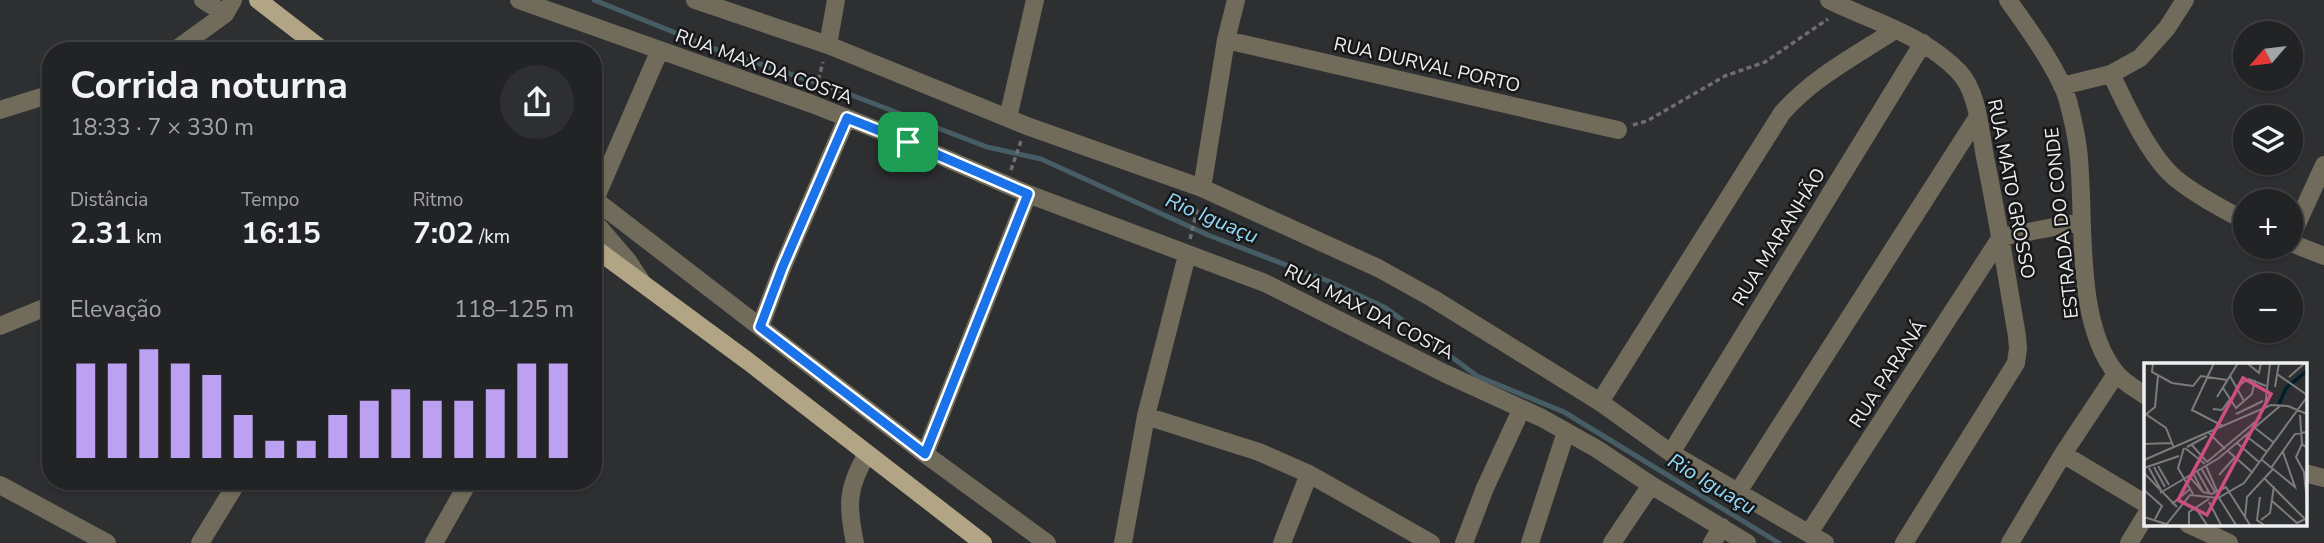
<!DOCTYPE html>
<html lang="pt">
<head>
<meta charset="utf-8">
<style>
	:root { --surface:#222325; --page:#2e2f32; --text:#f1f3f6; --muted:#a2a4a7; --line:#3f4042; --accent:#bca0f2 }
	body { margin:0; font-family:"Nunito Sans",sans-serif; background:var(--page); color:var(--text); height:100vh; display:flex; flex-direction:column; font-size:26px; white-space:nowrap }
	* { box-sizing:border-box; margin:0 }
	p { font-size:23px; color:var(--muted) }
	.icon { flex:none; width:38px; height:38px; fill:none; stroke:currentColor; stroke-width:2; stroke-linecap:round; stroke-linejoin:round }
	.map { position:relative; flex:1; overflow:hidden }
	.sheet { position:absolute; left:42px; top:42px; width:560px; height:448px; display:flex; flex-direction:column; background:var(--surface); border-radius:28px; box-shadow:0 2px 5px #0004,0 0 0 2px var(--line) }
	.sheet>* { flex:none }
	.needle { width:46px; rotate:242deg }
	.buttons { position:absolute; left:2233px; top:21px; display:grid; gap:14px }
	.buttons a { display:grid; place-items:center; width:70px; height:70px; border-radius:50%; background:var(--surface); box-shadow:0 2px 5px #0004,0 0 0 2px var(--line); font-size:35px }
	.pin { position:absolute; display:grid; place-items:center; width:60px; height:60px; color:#fff; margin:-30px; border-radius:14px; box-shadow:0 4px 10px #0006 }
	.round { display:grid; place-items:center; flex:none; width:74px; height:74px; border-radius:37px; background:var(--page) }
	.overview { display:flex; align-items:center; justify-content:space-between; height:119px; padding:0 28px }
	h1 { font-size:38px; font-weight:700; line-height:52px }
	.stats { display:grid; grid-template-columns:repeat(3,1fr); gap:10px; height:119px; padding:7px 28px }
	.stats div { display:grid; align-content:center }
	.stats b { font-size:30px; font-weight:700 }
	.stats small { font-size:19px; font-weight:400 }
	.stats p { font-size:19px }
	.chart { height:196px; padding:14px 28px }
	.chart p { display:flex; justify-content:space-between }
	.chart svg { width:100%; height:126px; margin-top:7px; stroke:var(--accent); stroke-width:6 }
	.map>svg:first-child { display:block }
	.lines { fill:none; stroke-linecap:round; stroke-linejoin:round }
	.stream { stroke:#475d65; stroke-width:5 }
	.path { stroke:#6d6e70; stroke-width:3.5; stroke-dasharray:5 3.5; stroke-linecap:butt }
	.minor { stroke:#716b5b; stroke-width:18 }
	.major { stroke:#b2a585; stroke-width:18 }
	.route-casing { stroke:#fff; stroke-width:14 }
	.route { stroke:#1a73e8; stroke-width:9 }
	.labels { text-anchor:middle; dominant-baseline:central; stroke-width:5; stroke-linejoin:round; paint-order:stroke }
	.street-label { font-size:19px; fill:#eeeff0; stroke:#171718 }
	.water-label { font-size:21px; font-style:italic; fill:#91dafa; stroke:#171718 }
	.inset-river { fill:none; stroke:#001e2a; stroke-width:3.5 }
	.inset-road { fill:none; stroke:#7b7c7d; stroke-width:2 }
	.view { fill:#cd4e80; fill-opacity:0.15; stroke:#cd4e80; stroke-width:3.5 }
	.inset-edge { fill:none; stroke:#eeeff0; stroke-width:3.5 }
</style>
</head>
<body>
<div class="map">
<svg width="2324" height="543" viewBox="0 0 2324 543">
	<rect width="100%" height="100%" fill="#2e2f31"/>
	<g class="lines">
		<path class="stream" d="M594,0L718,50L841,91L987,147L1041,159L1208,235L1328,281L1386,308L1477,376L1564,412L1779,543"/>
		<path class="path" d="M816,88L823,62
			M1633,125L1647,121L1725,76L1765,62L1828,19
			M1011,170L1021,141
			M1190,239L1198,206"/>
		<path class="minor" d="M203,0L225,14
			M519,0L812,104L908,142L1028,194L1265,283L1444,373L1542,418L1597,449L1651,485L1747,543
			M695,0L828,45L1027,126L1202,188L1378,268L1432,298L1600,402L1671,453L1825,543
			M1829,0C1873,22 1924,35 1959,72C1979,93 1980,134 1986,162C1998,220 2007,278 2017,336L2018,348L2016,363L1904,543
			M2008,0C2026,25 2060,72 2068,101C2072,116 2076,133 2078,149C2086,214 2073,320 2116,373C2123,382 2136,389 2146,396
			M1226,40L1618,130
			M828,45L836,0
			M174,51L225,14L233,0
			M2111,74L2140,58L2167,28L2185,0
			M2062,86L2111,74C2126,105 2149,156 2175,178C2196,195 2221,208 2245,221
			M0,110L51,94
			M1008,118L1035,0
			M1202,188L1226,40L1236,0
			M595,200L925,454L1047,543
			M593,204L659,52
			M593,220L628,261L641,281
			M2291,237L2324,165
			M2291,243L2324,256
			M0,326L51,305
			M760,327L783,266L847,118
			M1600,402L1782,113C1814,77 1855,56 1895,30
			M1146,416L1259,452L1309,474L1431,543
			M1671,453L1923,43
			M925,454L1028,194
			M2063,454L2146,504
			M2305,473L2324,478
			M0,485L107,543
			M1738,492L1977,118
			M2188,524L2229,543
			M1809,533L2001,237L2081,222
			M200,543L238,481
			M434,543L469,481
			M855,543C847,505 847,488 867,454
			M1123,543L1146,416L1187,255
			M1282,543L1309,474
			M1464,543L1485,488L1521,410
			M1530,543L1566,432
			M1612,543L1651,485
			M1712,543L1722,527
			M2010,543L2063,454L2116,374
			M2129,543L2146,515"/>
		<path class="major" d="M258,0L324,51
			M593,247L749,362L983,543"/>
	</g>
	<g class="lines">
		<defs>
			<path id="route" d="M847,118L908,142L1028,194L925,454L760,327L783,266Z"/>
		</defs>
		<use href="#route" class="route-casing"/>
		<use href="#route" class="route"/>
	</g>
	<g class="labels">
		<g class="street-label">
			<text transform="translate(1427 65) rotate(13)">RUA DURVAL PORTO</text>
			<text transform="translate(764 67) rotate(20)">RUA MAX DA COSTA</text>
			<text transform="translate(2011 189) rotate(79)">RUA MATO GROSSO</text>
			<text transform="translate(2062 223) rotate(-96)">ESTRADA DO CONDE</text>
			<text transform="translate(1779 237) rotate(-58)">RUA MARANHÃO</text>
			<text transform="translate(1369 312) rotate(27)">RUA MAX DA COSTA</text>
			<text transform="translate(1888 374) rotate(-57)">RUA PARANÁ</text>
		</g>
		<g class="water-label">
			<text transform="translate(1212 218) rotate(23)">Rio Iguaçu</text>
			<text transform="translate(1712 484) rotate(31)">Rio Iguaçu</text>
		</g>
	</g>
	<g transform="translate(2144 363)">
		<rect width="163" height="163" fill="#2e2f31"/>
		<path class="inset-river" d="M135,41L142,25L163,8"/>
		<path class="inset-road" d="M9,0L8,9L28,20L49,23L57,13L83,17M70,0L48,47L79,63M103,0L115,10L117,0M133,11L163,32M86,13L100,38M145,14L161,0M92,24L105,16L122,23M131,24L135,0M79,25L92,45L108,31L111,17M73,34L94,0M121,44L126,0M69,46L78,47L86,36M92,51L119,38M3,52L22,65L30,85M156,52L158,81L163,85M0,53L11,44L14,13M111,65L129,79M65,70L81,86M102,73L123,89M93,80L116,100M0,81L28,80M47,81L63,99M158,81L152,94L160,109L163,140M43,84L63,73M40,85L34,105L49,131M41,85L61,101M84,88L109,110M0,97L127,42L144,43L163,51M118,97L151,124L139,89M63,99L117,54M14,103L25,122M62,103L73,128M10,104L21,124M0,105L35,93M5,105L17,127M57,105L71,129M127,105L151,71L163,69M53,108L66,131M0,110L33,144M49,110L59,129M75,112L91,94M45,113L59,129L68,131L82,124L106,162M120,115L163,158M0,127L18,143L11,156M16,130L75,95L136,43M116,134L113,157L120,162M75,135L92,162M127,137L153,160L161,156M65,139L77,162M28,141L46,126M51,144L63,162M0,154L22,161M101,154L103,134L129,106M117,157L126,150L130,123M22,162L46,132L74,135L100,120L163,34M45,162V149L65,136"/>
		<path class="view" d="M99,15L127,31L63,152L34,137Z"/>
		<rect width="163" height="163" class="inset-edge"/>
	</g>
</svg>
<div class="buttons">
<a><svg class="needle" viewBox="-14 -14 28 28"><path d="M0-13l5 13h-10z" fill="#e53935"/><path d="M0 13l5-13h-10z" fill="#a2a4a7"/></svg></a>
<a><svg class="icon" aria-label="layers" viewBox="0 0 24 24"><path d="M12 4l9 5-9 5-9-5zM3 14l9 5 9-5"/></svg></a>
<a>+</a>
<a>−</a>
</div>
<div class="pin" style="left:908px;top:142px;background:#1e9e55"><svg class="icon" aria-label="arrive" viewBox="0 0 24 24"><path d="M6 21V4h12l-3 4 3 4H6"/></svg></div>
<section class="sheet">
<div class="overview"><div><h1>Corrida noturna</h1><p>18:33 · 7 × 330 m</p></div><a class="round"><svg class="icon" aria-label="share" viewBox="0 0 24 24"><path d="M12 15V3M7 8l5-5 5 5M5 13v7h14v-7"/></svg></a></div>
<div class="stats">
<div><p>Distância</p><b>2.31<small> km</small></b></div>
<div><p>Tempo</p><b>16:15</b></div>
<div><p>Ritmo</p><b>7:02<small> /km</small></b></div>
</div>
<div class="chart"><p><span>Elevação</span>118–125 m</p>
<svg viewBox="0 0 160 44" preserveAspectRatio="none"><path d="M5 44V11M15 44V11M25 44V6M35 44V11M45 44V15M55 44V29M65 44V38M75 44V38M85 44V29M95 44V24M105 44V20M115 44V24M125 44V24M135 44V20M145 44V11M155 44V11"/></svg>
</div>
</section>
</div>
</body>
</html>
